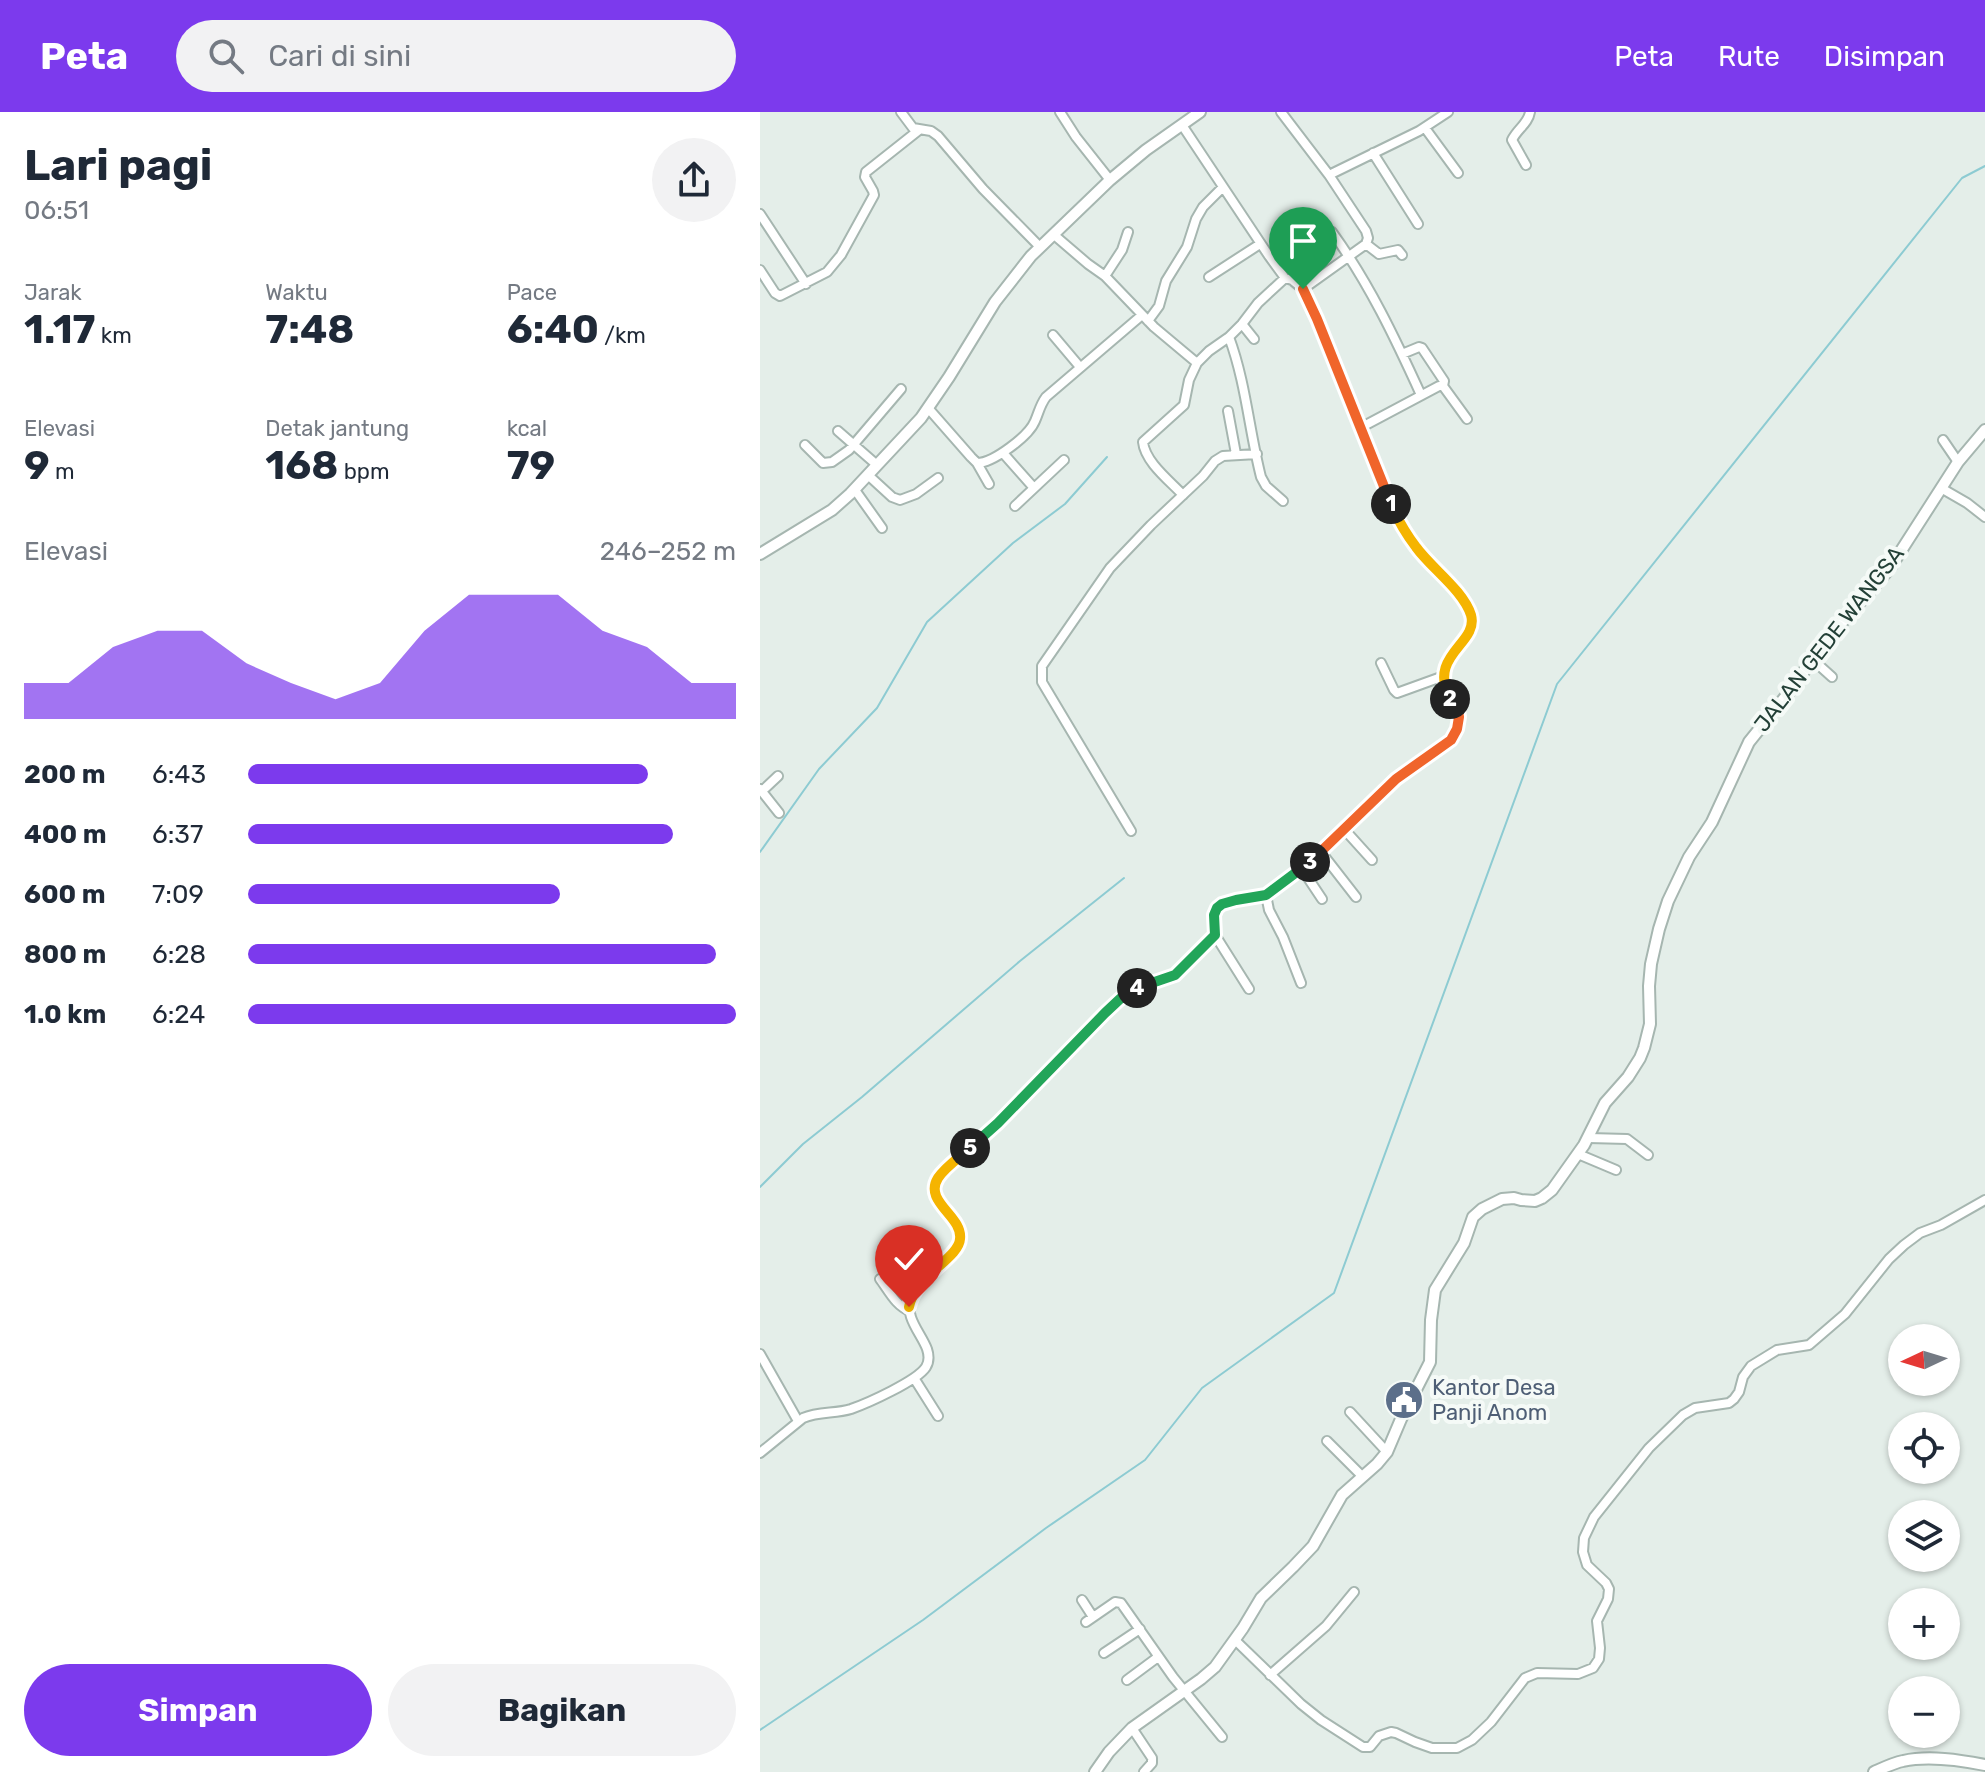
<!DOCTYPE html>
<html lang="id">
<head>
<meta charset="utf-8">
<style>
	:root { --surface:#fff; --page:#f2f2f3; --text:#1f2937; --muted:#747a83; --accent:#7c3aed }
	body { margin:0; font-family:Rubik,sans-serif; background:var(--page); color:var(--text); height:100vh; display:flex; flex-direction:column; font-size:30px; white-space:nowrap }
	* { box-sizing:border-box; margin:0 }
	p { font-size:26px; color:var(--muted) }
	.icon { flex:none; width:44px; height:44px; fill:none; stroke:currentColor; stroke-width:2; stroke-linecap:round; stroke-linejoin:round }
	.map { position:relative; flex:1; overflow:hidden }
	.drawer { display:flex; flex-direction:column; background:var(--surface); width:760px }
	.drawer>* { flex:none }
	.needle { width:52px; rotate:266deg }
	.controls { position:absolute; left:1128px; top:1212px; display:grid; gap:16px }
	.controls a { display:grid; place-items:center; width:72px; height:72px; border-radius:50%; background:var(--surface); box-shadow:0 2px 6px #0004; font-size:40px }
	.pin { position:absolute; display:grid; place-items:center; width:68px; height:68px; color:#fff; margin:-82px -34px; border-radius:50% 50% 50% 0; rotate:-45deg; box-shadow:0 0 8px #0007 }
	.pin .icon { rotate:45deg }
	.km { position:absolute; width:40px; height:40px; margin:-20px; border-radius:50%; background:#222; color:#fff; font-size:22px; line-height:40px; text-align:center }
	.round { display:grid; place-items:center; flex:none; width:84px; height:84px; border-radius:42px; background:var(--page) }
	.head { display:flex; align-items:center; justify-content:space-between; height:136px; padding:0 24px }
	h1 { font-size:44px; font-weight:700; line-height:60px }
	.stats { display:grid; grid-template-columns:repeat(3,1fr); gap:12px; height:136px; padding:8px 24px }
	.stats div { display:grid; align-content:center }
	.stats b { font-size:40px; font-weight:700 }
	.stats small { font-size:22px; font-weight:400 }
	.stats p { font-size:22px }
	.chart { height:224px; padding:16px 24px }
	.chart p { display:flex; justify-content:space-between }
	.chart svg { width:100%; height:144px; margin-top:8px; fill:var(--accent); opacity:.7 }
	.cta { display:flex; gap:16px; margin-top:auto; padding:16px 24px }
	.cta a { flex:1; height:92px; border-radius:48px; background:var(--accent); color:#fff; font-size:32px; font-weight:700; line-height:92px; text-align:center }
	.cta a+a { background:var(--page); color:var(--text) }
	ul { padding:0 24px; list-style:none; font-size:26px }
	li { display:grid; grid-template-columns:128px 96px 1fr; align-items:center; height:60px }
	li i { height:20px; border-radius:10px; background:var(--accent) }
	header { display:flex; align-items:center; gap:48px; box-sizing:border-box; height:112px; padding:0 40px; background:var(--accent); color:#fff }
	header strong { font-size:38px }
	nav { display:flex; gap:44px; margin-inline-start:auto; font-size:28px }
	.search { width:560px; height:72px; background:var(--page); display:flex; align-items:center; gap:20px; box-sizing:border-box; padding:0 28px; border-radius:44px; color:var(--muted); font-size:30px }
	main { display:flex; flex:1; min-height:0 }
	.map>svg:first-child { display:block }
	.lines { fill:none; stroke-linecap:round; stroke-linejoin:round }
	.stream { stroke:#8dcbd2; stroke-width:2 }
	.minor-casing { stroke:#a6b6b0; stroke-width:12 }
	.tertiary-casing { stroke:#a6b6b0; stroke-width:14 }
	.minor { stroke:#fff; stroke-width:8 }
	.tertiary { stroke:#fff; stroke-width:10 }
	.split-1-casing { stroke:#fff; stroke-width:16 }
	.split-2-casing { stroke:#fff; stroke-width:16 }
	.split-3-casing { stroke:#fff; stroke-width:16 }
	.split-4-casing { stroke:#fff; stroke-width:16 }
	.split-5-casing { stroke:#fff; stroke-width:16 }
	.split-6-casing { stroke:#fff; stroke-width:16 }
	.split-1 { stroke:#f0652b; stroke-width:10 }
	.split-2 { stroke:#f5b400; stroke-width:10 }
	.split-3 { stroke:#f0652b; stroke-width:10 }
	.split-4 { stroke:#22a559; stroke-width:10 }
	.split-5 { stroke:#22a559; stroke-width:10 }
	.split-6 { stroke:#f5b400; stroke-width:10 }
	.labels { text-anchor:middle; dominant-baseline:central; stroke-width:8; stroke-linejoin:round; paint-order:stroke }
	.street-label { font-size:22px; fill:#234037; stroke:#f5faf7 }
	.service-label { font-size:22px; fill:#4e5e75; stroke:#f5faf7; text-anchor:start }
</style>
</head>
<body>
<header>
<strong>Peta</strong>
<div class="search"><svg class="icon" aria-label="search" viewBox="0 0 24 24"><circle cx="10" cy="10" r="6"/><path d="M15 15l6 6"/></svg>Cari di sini</div>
<nav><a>Peta</a><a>Rute</a><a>Disimpan</a></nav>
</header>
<main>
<section class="drawer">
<div class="head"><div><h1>Lari pagi</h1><p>06:51</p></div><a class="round"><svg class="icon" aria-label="share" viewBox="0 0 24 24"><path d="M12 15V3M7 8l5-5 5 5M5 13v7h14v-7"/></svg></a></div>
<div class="stats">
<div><p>Jarak</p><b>1.17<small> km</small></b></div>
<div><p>Waktu</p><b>7:48</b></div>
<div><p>Pace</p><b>6:40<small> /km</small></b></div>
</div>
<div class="stats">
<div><p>Elevasi</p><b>9<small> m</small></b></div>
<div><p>Detak jantung</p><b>168<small> bpm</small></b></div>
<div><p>kcal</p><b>79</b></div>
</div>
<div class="chart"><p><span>Elevasi</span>246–252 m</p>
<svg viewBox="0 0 160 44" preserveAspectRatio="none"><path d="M0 44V33L10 33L20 22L30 17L40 17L50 27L60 33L70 38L80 33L90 17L100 6L110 6L120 6L130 17L140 22L150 33L160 33V44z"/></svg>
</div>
<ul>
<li><b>200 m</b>6:43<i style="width:82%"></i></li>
<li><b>400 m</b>6:37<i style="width:87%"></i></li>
<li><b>600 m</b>7:09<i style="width:64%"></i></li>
<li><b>800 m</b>6:28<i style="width:96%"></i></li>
<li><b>1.0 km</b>6:24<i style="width:100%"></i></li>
</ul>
<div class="cta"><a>Simpan</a><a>Bagikan</a></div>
</section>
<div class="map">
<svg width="1225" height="1660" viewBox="0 0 1225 1660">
	<rect width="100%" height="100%" fill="#e4eee9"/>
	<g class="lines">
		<path class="stream" d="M0,740L59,657L117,596L167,510L253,431L305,392L347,345
			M0,1075L43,1032L102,985L260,849L364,766
			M0,1618L163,1508L286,1416L385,1348L442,1276L574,1181L797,572L1202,66L1225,54"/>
		<defs>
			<path id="minor" d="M141,0L153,16L171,19L178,24L223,77L280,135
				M300,0L316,25L350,68
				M521,0L569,63L606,119L608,126L606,132L543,177
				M665,16L698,61
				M613,41L658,112
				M766,53L752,28C757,17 768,12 770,0
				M569,63L659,19L688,0
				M0,102L46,172
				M572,120C609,171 635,226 661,283
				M293,122L328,152L345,164L394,215L437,251
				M606,132L619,142L638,138L642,143
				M0,158L15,181L20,184L67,160L81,143L114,83L113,79L105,65L106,60L159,18
				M345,164L362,138L368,120
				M449,165L500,132
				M388,209L399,194L406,169L427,135L436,107L443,95L463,75
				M482,212L494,227
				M293,223L320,255
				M469,225C486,271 489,318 501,365L506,374L523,389
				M642,242L659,235L662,236L684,269L683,274
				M168,296L211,345L217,351C233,351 269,324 275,309C279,300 280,293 286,285L382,203
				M468,299L476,342
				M600,316L679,274H683L707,307
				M78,319L117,353
				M1183,328L1198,350
				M45,333L63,351L72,350L89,338L141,277
				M243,341L274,376
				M217,351L229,372
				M108,363L132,385L140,388L156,382L178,366
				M1181,376L1207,391L1225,405
				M95,378L122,416
				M423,383C410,369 385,350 383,330L424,293L429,268L437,251L449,239L469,225L482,212L498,191L525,166
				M255,394L304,348
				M1052,547L1072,565
				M621,551L634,578L637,581L684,564
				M0,677L19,701
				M2,679L18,664
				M584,717L612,748
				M371,719L282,570V554L350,456L391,413L443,364L455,349L463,344L497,342
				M561,740L596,785
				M542,757L562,787
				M506,783L509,798L523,825L541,871
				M455,823L489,877
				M829,1026L867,1027L888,1043
				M818,1042L856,1058
				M169,1139L165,1147L173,1159
				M120,1167C129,1179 136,1194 150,1199
				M0,1242L38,1309
				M154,1266L178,1304
				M590,1300L627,1340
				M567,1329L602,1364
				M0,1341L43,1306C59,1299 75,1302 91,1297C108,1291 157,1269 166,1255C169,1250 169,1243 167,1237C161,1221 144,1205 151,1186C161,1161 194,1151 201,1125L196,1112L176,1083L177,1067L229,1020L293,953L361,886L380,875L415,863L455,823L454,803L457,796L462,792L476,788L506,783L561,740L636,667L691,628L697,617L699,605L698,598L686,579L684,571V557L688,547L710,518L712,510L708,496L699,482L656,435L633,397L608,337L569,236L543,177L532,168L525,166L509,144L422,13
				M322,1488L333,1505
				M326,1510L355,1490L361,1491L413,1565L462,1625
				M475,1528L541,1592L561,1608L603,1635H610L619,1624L631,1620L636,1621L655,1630L672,1636H697L712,1628L731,1610L765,1566L777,1561L818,1562L833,1556L839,1547L840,1536L837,1509L848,1487L849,1477L846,1471L827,1453L823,1440L824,1426L834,1405L889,1336L923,1303L935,1296L969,1291L974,1287L979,1280L983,1265L991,1254L1017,1238L1049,1233L1085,1202L1129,1147L1144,1133L1160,1121L1181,1113L1225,1088
				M344,1541L380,1517
				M510,1563L566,1514L594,1480
				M367,1568L398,1545
				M372,1616L392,1646V1651L384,1660"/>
			<path id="tertiary" d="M0,442L72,398L90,382L161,306L189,265L235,190L271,144L350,68L386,38L440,0
				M335,1660L349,1640L372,1616L441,1567L455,1555L483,1516L501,1486L533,1455L553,1434L582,1383L617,1352L627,1340L641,1307L670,1250L671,1208L675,1178L704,1131L713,1105L722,1097L742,1087L754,1086L761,1088L775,1089L782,1086L792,1078L824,1033L845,991L868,965L880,946L884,936L890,912L889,874L891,852L899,817L908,789L929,745L952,710L989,630L1038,569L1056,540L1130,456L1198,350L1225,318
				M1114,1660C1123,1656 1133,1651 1143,1649C1169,1643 1200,1648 1225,1653"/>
		</defs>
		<use href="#minor" class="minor-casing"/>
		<use href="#tertiary" class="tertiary-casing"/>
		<use href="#minor" class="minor"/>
		<use href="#tertiary" class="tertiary"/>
	</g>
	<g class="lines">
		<defs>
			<path id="split-1" d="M543,177L557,207L631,392"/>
			<path id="split-2" d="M631,392C637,406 646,422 656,435C671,456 703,478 711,503C719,532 667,542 690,587"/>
			<path id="split-3" d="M550,750L636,667L691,628L697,617L699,605L698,598L690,587"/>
			<path id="split-4" d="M377,876L415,863L455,823L454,803L457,796L462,792L476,788L506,783L550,750"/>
			<path id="split-5" d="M210,1036L238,1011L345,901L361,886L377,876"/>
			<path id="split-6" d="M149,1195C154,1165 199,1146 200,1127C203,1104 163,1090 178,1066C185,1055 200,1045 210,1036"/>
		</defs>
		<use href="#split-1" class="split-1-casing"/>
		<use href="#split-2" class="split-2-casing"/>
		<use href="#split-3" class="split-3-casing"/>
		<use href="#split-4" class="split-4-casing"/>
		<use href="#split-5" class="split-5-casing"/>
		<use href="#split-6" class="split-6-casing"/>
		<use href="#split-1" class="split-1"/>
		<use href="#split-2" class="split-2"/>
		<use href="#split-3" class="split-3"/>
		<use href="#split-4" class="split-4"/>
		<use href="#split-5" class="split-5"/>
		<use href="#split-6" class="split-6"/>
	</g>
	<defs>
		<symbol id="civic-disc" viewBox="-11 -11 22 22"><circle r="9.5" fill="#5c6f8a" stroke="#f5faf7"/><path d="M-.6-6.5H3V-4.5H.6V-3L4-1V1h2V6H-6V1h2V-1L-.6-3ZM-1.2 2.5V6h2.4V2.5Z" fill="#fff"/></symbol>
	</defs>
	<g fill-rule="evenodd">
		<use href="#civic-disc" x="622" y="1266" width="44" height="44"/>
	</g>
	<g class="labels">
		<g class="street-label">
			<text transform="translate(1069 527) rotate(-52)">JALAN GEDE WANGSA</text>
		</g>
		<g class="service-label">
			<text x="672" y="1275">Kantor Desa<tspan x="672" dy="25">Panji Anom</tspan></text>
		</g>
	</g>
</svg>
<div class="controls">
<a><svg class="needle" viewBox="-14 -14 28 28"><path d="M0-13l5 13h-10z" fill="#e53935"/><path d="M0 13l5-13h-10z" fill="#747a83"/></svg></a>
<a><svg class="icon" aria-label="locate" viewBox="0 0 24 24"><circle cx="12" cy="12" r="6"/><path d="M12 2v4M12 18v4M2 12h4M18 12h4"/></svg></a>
<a><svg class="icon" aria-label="layers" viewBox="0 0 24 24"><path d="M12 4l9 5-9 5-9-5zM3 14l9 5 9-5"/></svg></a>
<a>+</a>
<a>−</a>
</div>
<div class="pin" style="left:543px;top:177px;background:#1e9e55"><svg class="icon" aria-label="arrive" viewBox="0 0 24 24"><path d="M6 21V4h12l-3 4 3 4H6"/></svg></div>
<div class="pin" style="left:149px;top:1195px;background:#d93025"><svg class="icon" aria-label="check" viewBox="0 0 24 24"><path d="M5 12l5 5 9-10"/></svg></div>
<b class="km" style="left:631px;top:392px">1</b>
<b class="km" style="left:690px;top:587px">2</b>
<b class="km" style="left:550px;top:750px">3</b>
<b class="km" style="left:377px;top:876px">4</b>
<b class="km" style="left:210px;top:1036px">5</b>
</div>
</main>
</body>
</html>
